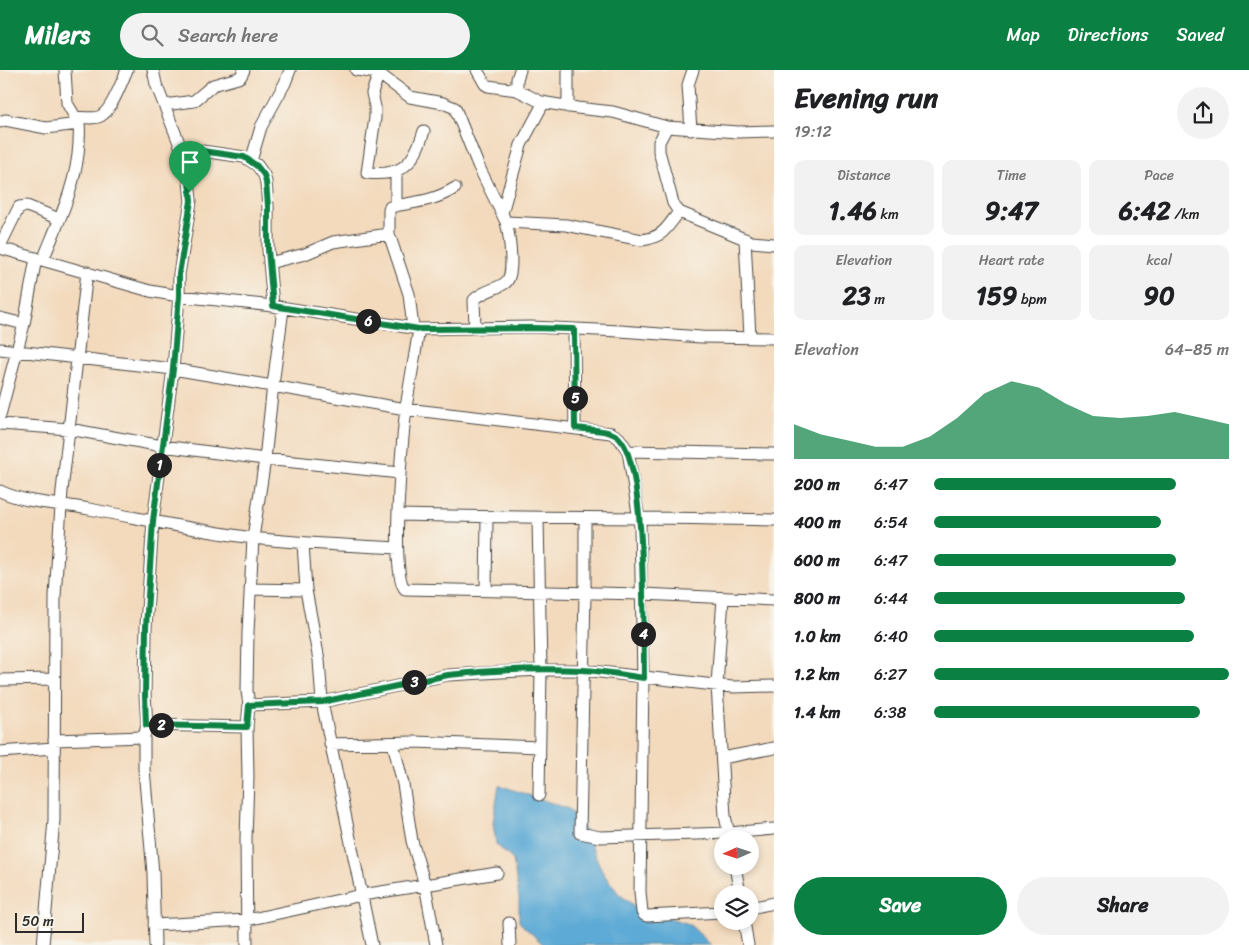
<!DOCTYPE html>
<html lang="en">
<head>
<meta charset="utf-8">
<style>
	:root { --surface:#fff; --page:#f2f2f2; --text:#202124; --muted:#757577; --accent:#0b8043 }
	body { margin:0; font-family:Sriracha,sans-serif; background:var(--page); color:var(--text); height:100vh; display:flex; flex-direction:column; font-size:19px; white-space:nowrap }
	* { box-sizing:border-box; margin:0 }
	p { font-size:16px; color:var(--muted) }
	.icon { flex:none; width:28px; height:28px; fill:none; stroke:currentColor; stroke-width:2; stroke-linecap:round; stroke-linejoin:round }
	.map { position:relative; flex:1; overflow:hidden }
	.details { display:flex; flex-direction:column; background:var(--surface); width:475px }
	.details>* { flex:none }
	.needle { width:32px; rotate:267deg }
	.tools { position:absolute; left:714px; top:760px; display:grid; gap:10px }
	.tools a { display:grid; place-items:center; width:45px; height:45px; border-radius:50%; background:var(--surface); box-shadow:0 2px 8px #0003; font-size:25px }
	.scale { position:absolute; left:15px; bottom:12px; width:69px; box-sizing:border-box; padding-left:5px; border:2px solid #2b2b2b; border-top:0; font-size:14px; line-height:18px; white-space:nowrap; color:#2b2b2b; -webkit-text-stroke:4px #f7f3e8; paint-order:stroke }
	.pin { position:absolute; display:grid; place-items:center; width:42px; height:42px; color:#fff; margin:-51px -21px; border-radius:50% 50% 50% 0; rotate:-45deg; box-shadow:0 0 5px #0007 }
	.pin .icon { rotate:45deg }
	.km { position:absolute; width:25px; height:25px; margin:-12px; border-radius:50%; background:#222; color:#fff; font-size:14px; line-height:25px; text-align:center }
	.round { display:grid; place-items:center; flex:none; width:52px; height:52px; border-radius:26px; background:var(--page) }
	.head { display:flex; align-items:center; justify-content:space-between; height:85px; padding:0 20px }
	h1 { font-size:28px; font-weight:800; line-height:38px }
	.metrics { display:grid; grid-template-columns:repeat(3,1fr); gap:8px; height:85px; padding:5px 20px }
	.metrics div { display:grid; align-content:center; border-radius:10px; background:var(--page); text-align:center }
	.metrics b { font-size:25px; font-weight:800 }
	.metrics small { font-size:14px; font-weight:400 }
	.metrics p { font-size:14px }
	.chart { height:140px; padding:10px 20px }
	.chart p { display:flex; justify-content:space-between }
	.chart svg { width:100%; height:90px; margin-top:5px; fill:var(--accent); opacity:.7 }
	.button { display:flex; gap:10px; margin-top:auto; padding:10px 20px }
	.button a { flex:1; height:58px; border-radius:30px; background:var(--accent); color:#fff; font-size:20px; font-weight:800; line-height:58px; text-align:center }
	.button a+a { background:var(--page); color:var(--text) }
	ul { padding:0 20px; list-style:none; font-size:16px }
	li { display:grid; grid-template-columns:80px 60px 1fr; align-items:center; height:38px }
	li i { height:12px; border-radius:6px; background:var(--accent) }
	header { display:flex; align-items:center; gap:30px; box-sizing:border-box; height:70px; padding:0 25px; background:var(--accent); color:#fff }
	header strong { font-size:24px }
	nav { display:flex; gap:28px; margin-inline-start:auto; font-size:18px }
	.search { width:350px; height:45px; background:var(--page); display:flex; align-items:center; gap:12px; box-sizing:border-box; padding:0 18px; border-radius:28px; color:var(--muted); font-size:19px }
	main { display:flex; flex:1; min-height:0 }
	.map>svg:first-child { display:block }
	.water { fill:#5daad6; stroke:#446a80 }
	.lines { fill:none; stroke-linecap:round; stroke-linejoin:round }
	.minor-casing { stroke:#494541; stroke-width:13 }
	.minor { stroke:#fff; stroke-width:11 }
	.route-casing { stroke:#fff; stroke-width:10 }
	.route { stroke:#0b8043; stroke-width:6 }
</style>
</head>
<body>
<header>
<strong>Milers</strong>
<div class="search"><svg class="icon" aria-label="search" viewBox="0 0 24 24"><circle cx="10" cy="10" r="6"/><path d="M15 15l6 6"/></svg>Search here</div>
<nav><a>Map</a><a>Directions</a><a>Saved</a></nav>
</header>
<main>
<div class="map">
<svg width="774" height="875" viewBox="0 0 774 875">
	<rect width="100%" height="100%" fill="#f7f3e8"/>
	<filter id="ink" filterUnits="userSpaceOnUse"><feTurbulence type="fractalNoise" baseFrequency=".02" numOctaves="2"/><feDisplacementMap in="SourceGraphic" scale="10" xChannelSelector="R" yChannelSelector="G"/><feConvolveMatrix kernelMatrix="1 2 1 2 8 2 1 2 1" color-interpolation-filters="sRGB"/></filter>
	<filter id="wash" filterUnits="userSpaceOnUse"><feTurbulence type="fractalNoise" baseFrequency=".0096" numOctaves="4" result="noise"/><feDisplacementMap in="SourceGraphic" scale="20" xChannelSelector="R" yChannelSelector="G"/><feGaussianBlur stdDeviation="1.12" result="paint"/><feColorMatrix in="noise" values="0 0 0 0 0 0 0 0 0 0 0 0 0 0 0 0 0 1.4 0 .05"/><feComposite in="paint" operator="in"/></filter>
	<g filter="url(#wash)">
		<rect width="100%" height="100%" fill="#f3dabd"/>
		<path class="water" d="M499,715L569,739L582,755L603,803L619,824L637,838L689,854L711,875H544L519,852V828L513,790L496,774L493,753Z"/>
	</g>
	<g filter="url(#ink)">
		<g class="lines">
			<defs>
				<path id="minor" d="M65,0L67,33L78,52
					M153,0L156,14L181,78L189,111L191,131L179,204V226L173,299L153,451L146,557L145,625L147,655L144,667V699L153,803L155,875
					M356,0L378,3L410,27L443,33L455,38L478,95L506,152
					M380,0L372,23L375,37V48L367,103C403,107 414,93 424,61
					M477,0L485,14L488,16L517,20
					M520,0L517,9V20L541,32L577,38L613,42L667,57L738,62L774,61
					M165,35L194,31L213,15L238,8L241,6L244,0
					M568,37V0
					M75,47C82,47 97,50 102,45C112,39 122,11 127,0
					M0,52L5,50L46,58L79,54C80,60 79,67 79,73C77,115 58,152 43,190
					M667,57L659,72V81L673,133L679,142L752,172L774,174
					M691,60L688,15L693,0
					M181,78L244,87L257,95L264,105L266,112L268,137V179L273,236
					M251,91L261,57L285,13L290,0
					M396,136V102
					M502,143L521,75L544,32
					M389,164V140L390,137C414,132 435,131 455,118
					M745,169L750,267
					M0,176L19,137L27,136L59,149
					M0,178L150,221L179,226L273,236L419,259L531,257L620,261L701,267L774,268
					M269,193L305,184L333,172L389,164L409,224L413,258
					M0,248L24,254
					M475,258L474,230C482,221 495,220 505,213C516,206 509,164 506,152L566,155L642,170C664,167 666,158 679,142
					M419,259C415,285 410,311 406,338C403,364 389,504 405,519L642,524L774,530
					M574,259L575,358
					M0,279L173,299L406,339L611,363L619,368L628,381L640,456L643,608L640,822L642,842L644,845L647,846L722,842
					M0,345L24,254L36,188
					M0,354L69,359L162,376L265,389L400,403
					M628,381L774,384
					M0,421C27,434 60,433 89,439C143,449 198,461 253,468C301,474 349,475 397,478
					M399,445C524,448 649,447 774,450
					M538,448L541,600L539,725
					M585,448V523L580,763L600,767L729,763L774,759
					M303,473L306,520
					M250,519L306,520L319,590L322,632L372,875
					M486,520L487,447
					M723,528L717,615L725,746L730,769
					M0,610L54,609
					M249,635L322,632L448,605L541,600H583L732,617L774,616
					M147,655L247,657
					M54,670L144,667
					M393,673L403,714L412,771L425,815L497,803
					M330,674L415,672L539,677
					M0,682L54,678
					M722,688L774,678
					M735,796L740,824
					M750,838L774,833
					M744,851L748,875
					M509,853L510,875
					M154,855L247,850L362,825L425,815L436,875
					M43,875L54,750L55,526L62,421L87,202
					M247,875L246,769L248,707L247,657L249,635L247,621L248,562L253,468L265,389L273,315L283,239"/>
			</defs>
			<use href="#minor" class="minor-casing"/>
			<use href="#minor" class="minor"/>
		</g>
	</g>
	<g class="lines" filter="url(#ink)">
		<defs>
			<path id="route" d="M181,78L244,87L257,96L264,105L266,112L268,136V179L273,236L419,259L531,258L574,259L575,358C588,360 610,359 619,368C647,395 643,564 644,608C623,605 603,601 582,600C538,598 492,600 448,605L322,632L249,635L247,657L146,655L145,625L146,557L153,451L173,299L179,226V204L191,131L189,111Z"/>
		</defs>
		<use href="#route" class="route-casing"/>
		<use href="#route" class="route"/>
	</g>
</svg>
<div class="tools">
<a><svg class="needle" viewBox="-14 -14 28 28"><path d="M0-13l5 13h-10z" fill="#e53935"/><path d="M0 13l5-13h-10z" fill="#757577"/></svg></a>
<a><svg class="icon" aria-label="layers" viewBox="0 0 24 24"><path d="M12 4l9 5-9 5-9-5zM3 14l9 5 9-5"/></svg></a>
</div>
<div class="scale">50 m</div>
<div class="pin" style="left:190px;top:122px;background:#1e9e55"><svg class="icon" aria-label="arrive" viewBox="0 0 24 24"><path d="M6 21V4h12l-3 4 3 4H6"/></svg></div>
<b class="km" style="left:159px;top:395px">1</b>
<b class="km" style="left:161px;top:655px">2</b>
<b class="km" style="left:414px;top:612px">3</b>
<b class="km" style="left:643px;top:564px">4</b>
<b class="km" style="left:575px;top:328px">5</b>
<b class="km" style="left:368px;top:251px">6</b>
</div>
<section class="details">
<div class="head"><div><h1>Evening run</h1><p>19:12</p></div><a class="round"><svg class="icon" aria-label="share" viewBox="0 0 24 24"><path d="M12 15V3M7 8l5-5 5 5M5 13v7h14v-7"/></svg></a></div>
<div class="metrics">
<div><p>Distance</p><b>1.46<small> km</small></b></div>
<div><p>Time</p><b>9:47</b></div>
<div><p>Pace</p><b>6:42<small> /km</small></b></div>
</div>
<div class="metrics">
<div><p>Elevation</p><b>23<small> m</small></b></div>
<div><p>Heart rate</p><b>159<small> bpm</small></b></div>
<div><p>kcal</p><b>90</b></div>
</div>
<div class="chart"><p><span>Elevation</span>64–85 m</p>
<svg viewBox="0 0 160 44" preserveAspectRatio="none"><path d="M0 44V27L10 32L20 35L30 38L40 38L50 33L60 24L70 12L80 6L90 9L100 17L110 23L120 24L130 23L140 21L150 24L160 27V44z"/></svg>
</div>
<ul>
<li><b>200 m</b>6:47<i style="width:82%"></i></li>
<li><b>400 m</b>6:54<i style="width:77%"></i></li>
<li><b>600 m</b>6:47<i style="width:82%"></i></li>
<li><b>800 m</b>6:44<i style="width:85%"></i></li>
<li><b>1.0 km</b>6:40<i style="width:88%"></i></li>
<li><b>1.2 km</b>6:27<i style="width:100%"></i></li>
<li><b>1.4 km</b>6:38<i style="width:90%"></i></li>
</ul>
<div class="button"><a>Save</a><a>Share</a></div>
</section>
</main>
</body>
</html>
